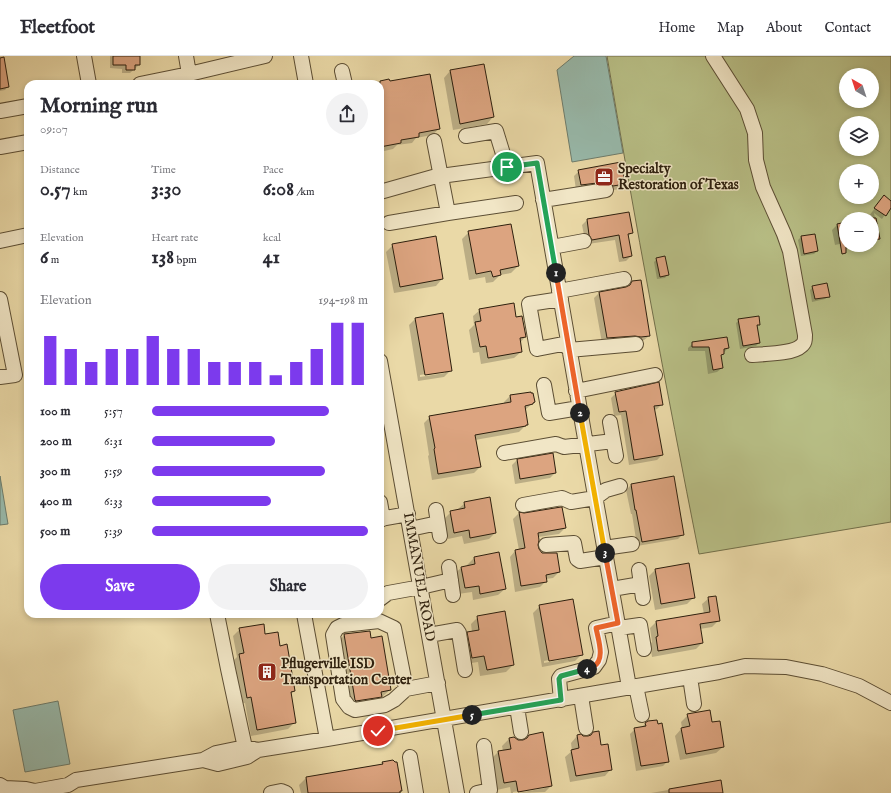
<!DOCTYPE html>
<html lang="en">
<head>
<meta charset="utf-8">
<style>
	:root { --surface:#fff; --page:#f2f2f3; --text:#2b2b33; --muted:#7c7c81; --line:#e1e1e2; --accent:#7c3aed }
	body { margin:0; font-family:"IM FELL English",serif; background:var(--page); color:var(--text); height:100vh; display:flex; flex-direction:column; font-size:15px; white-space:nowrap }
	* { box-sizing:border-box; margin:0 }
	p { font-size:13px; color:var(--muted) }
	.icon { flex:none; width:22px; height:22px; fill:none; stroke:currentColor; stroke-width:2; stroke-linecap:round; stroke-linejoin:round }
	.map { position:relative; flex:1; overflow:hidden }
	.drawer { position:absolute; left:24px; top:24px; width:360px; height:538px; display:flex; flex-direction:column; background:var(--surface); border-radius:12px; box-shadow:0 2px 6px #0003 }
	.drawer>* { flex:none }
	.needle { width:26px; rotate:321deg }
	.buttons { position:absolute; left:839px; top:12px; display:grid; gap:8px }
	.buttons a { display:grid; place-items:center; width:40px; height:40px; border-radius:50%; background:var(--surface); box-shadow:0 2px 6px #0003; font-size:20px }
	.pin { position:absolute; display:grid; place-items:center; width:34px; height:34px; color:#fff; margin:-17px; border:2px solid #fff; border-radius:50%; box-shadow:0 1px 4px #0007 }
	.km { position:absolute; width:20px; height:20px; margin:-10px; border-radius:50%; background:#222; color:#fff; font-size:11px; line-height:20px; text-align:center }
	.round { display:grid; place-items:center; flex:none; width:42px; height:42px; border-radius:21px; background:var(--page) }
	.summary { display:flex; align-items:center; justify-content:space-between; height:68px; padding:0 16px }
	h1 { font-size:22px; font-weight:800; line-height:30px }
	.metrics { display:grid; grid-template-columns:repeat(3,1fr); gap:6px; height:68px; padding:4px 16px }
	.metrics div { display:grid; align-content:center }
	.metrics b { font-size:20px; font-weight:800 }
	.metrics small { font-size:11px; font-weight:400 }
	.metrics p { font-size:11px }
	.chart { height:112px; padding:8px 16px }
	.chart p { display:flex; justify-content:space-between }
	.chart svg { width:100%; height:72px; margin-top:4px; stroke:var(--accent); stroke-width:6 }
	.button { display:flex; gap:8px; margin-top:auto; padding:8px 16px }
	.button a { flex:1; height:46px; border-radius:24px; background:var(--accent); color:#fff; font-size:16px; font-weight:800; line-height:46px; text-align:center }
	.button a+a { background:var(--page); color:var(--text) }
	ul { padding:0 16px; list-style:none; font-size:13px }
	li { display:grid; grid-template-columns:64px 48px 1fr; align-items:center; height:30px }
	li i { height:10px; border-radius:5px; background:var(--accent) }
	header { display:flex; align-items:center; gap:24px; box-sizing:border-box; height:56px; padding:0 20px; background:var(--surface); border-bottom:1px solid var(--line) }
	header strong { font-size:19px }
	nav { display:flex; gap:22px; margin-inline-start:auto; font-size:14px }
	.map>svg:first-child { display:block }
	.green { fill:#b8bf86; stroke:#726f4a; fill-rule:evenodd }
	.water { fill:#98baac; stroke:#6d7c6c }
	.shadow { fill:#0003; fill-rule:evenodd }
	.building { fill:#dca480; stroke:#2d1f0d }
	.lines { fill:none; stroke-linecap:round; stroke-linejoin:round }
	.minor-casing { stroke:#5c4e34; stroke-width:16 }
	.minor { stroke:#f1e6c6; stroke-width:14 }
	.split-1-casing { stroke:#fff; stroke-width:8 }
	.split-2-casing { stroke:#fff; stroke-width:8 }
	.split-3-casing { stroke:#fff; stroke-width:8 }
	.split-4-casing { stroke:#fff; stroke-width:8 }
	.split-5-casing { stroke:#fff; stroke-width:8 }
	.split-6-casing { stroke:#fff; stroke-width:8 }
	.split-1 { stroke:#22a559; stroke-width:5 }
	.split-2 { stroke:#f0652b; stroke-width:5 }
	.split-3 { stroke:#f5b400; stroke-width:5 }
	.split-4 { stroke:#f0652b; stroke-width:5 }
	.split-5 { stroke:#22a559; stroke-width:5 }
	.split-6 { stroke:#f5b400; stroke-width:5 }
	.labels { text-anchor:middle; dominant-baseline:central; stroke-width:3; stroke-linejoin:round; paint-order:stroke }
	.poi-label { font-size:14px; font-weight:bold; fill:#2d1f0d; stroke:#f1e6c6; text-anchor:start }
	.street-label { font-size:14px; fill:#2d1f0d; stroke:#f1e6c6 }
</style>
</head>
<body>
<header>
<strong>Fleetfoot</strong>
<nav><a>Home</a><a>Map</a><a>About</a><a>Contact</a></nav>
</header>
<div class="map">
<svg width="891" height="737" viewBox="0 0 891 737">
	<rect width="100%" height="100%" fill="#ead9a7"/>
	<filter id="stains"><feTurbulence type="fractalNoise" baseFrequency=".005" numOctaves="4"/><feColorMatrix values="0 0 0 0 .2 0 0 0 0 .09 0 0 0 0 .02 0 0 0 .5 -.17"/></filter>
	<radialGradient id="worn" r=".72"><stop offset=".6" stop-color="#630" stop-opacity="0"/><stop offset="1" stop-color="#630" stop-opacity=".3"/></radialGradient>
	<path class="green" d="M607,0H891V466L699,498C666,332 635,166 607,0ZM846,19H872V45H846ZM846,67H872V93H846ZM846,115H872V141H846ZM846,163H872V189H846Z"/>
	<path class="water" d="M574,0H606L623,97L572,106L557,14Z
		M0,420L8,468L0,469Z
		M58,645L70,708L25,716L13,654Z"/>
	<path class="shadow" d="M110,0H139V9L130,17H122V13L110,12Z
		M0,15L8,30L5,34L0,35Z
		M450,15L493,61L487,68L453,74L444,22Z
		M389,24L439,73L432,79L416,82L412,87L397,89L393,93L380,96V28H366Z
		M579,115L624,128L619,133L608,135L576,134L574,120Z
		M881,144L891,146V150L882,163L874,157L879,182L874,187L872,188V163H857L869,160Z
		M628,157L632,177L627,181L631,200L626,205L619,206L615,184L588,188L585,184L582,169L587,164Z
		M846,167V189H866L845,193L844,187L835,189L832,174L837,169Z
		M469,176L518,210L511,217L500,219L493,226L486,227L485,221L469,224L462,183Z
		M814,179L817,195L814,198L801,200L798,184L801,181Z
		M393,189L442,223L436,230L394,237L386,196Z
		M657,203L668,218L665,222L657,223L654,206Z
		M633,226L649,280L644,284L636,286L602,287L594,242L599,237L627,232Z
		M813,231L829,240L825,243L812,246L810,234Z
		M480,254L516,262L525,281L520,287L521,296L514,302L481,308L479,296L473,297L469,274L474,269L473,260Z
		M416,262L451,314L444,321L418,325L409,269ZM445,315V317L420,321V319Z
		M739,264L759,268L757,271L759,287L756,290L740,293L736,267Z
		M693,287L728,292L720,301L722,312L717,316L708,318L705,295H688V292Z
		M530,337L534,346L525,354L527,368L519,376L475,384L480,411L474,417L432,424L428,400L429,399L424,367L430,361L504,349V346L510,340ZM528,348V350L520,351Z
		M616,337L662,348L657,353L654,354L662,399L657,404L629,409L621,359L614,360L611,342Z
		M552,398L555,417L550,422L515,428L512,409L517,404Z
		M631,429L683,478L678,483L637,490L632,458H631L626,434Z
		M465,447L495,477L489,483L464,488L462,480L448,483L444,463L451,456L458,455V453Z
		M519,457L565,472L559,478L538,481L537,490L538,494L559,516L553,522L546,523V525L540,531L515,536L510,501L515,495L519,494L513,463Z
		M499,498L505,533L498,539L473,544L472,536L458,538L454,518L461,512L468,510L467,509L474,502Z
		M655,514L694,541L687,548L655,554L649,520Z
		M709,542L718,565L712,571L700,573L702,587L696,593L652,601L650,588L652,586L650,572L656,566L704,558L702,548Z
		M540,550L582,598L575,605L542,611L533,557ZM575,599V601L544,607V605Z
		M478,561L513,609L506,616L480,620L478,606L465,608L461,583L468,577L472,576L471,568Z
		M240,573L265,579L279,591L294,635L290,639L295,666L288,673L251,680L245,647L240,648L233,605L237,601L233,580Z
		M344,579L371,583L390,634L383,640L380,641L374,647L349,651L338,586Z
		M688,659L711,667L723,691L716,697L680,704L675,680L682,672L681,666Z
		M646,667L668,705L663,710L636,715L630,678L635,673L641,672Z
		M577,680L600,690L611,713L605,720L570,726L565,701L572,695L571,687Z
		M514,682L551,730L545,736L518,737L545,732V730L513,736V737H511L510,731L497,734L492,702L498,696L503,695L502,690L509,683Z
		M383,707H396L401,737H301L299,729L306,722L380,709Z
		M720,725L722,737H651Z"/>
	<path class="building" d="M113,0H140V9H135V14H126V9H113Z
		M4,1L9,31L0,33V2Z
		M484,8L494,61L460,68L450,14Z
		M430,18L440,73L419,77V81L401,84V87L380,91V25L389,23L390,25Z
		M621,106L625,128L613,130L609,126H605L581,129L578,114Z
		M884,139L891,145V152L886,160L874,152Z
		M629,156L633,177L628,178L632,200L623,202L619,179L592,184L589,179L587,163Z
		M872,162H876L880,183L872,184Z
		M846,166V197L842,198L837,168Z
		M511,168L519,210L500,214L501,219L493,221L491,215L476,218L468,175Z
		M815,178L818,195L804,198L801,180Z
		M436,180L443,223L400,231L392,188Z
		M665,200L669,219L660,221L656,202Z
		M641,224L650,280L641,281L635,280L607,282L599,236L626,231L630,229L632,225Z
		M827,227L830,241L815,243L812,230Z
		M514,247L516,261L522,260L526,281L520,282L522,296L488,302L486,290L480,291L475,266L481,265L479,253Z
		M443,257L452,315L425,319L415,262Z
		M759,260L760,269H757L760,287L743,290L738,263Z
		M727,281L729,292L724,293V298L721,299L723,312L713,314L709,291H692V286Z
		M659,326L663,349L654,350L663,399L634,404L626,355L619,356L615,336Z
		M531,336V337H533L535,346L533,347V348L525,350L528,369H526V370L475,379L481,411L438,418L434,393L435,392L429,360L511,346L510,339Z
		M553,397L556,417L520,423L517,403Z
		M674,420L684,479L642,486L636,454H635L631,428Z
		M490,441L496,477L470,482L469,474L454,477L450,455L465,452L464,446Z
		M561,451H562L566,472L538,477L539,484L538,489L539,493L542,497H557L560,516L546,519L547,526L521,530L515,494L525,492L519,456L524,457Z
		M499,496L506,533L480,538L479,530L465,532L461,511L475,508L474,501Z
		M689,507L695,542L661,548L655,513Z
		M716,540L720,565L700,568L703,587L658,595L656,581L658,580L656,565L710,556L708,541Z
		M573,543L583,599L549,605L539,549Z
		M505,555L514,609L487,614L484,600L472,602L467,576L479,574L477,560Z
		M264,568L265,578L278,576L280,590L287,588L295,635L291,636L296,667L257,674L251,641L247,642L239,598L244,597L239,572Z
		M370,575L371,582L382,580L391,634L381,636L382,641L356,645L355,644L344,578Z
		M710,654L712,666L720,665L724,691L686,698L681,672L690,670L687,658Z
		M657,664L658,668L662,667L669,706L641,710L634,672L646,670L645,667L648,665Z
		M599,675L601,689L608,688L612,714L576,720L571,694L579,692L577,679L581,678L583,680H588L591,679L593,676Z
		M543,676L552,730L518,736L516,725L504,727L498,695L511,693L509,682L514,681L518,684H523L527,682L529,679Z
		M393,704L395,706H397L402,735H400V737H308L306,721L383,708L382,706Z
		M721,724L723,737H669V733Z"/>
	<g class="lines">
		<defs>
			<path id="minor" d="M84,0L89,28
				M186,0L189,18
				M301,0L306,28
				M713,0L747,53L755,77L756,104L763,131L784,178L790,195L805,279C805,284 805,287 801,290C793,298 763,298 752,299
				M342,15L345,28
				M140,28L189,18L265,0
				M0,55L28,50
				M466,80L496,75L507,111
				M0,91L28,86
				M380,136L433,121L537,107L591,417L629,631
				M543,144L606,134
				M448,157L516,147
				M389,167L448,157L434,85
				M0,185L28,179
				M552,191L584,185
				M559,235L624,223
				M0,243L15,319L0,321
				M561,243L529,248L537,293L568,287
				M569,294L636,288
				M380,305L457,737
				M544,329L549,357L579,352
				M576,335L655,319
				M610,366L616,400
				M504,397L556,388L564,391L613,385
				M380,446L383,463
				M523,449L562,442L571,446L595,442L606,434L620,430
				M436,454L440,480
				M380,463L408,458
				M410,473L438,467
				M546,489L574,487L577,503L580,505L606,501
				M604,492L632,488
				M449,511L453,539
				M639,514L643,542
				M612,533L641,528
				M380,543L388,537L421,531L451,524
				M217,558L228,613L247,701
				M304,558L327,683
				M619,572L640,569L644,593
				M429,579L457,574L459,577L465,614
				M690,621L694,648
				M636,630L642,659
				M406,633L394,572L379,565L343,569L337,572L333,579L343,643L349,651L355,654L385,649L394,644L406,633L438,627
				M581,640L586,672
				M561,644L559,623L561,620L594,611L599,604L601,596L596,572L618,567
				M517,651L521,676
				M410,701L416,737
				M203,704L216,697L245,691L258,694L327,683L719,616L745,610L786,611L822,618L859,630L891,647
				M0,729L5,732L26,733L35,735L68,729L76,724L203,704L218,708L247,701L258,694
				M271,737L281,735L286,737
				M477,737L490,734L484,690"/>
		</defs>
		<use href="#minor" class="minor-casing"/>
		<use href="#minor" class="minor"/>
	</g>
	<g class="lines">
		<defs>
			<path id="split-1" d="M507,111L537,107L556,217"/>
			<path id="split-2" d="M556,217L580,357"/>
			<path id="split-3" d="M580,357L605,497"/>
			<path id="split-4" d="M587,613C589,612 591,612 593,611C606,604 598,583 596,572L618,567L605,497"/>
			<path id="split-5" d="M472,659L561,644L559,623L561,620L587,613"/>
			<path id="split-6" d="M378,675L472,659"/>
		</defs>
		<use href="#split-1" class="split-1-casing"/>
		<use href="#split-2" class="split-2-casing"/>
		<use href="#split-3" class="split-3-casing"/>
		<use href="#split-4" class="split-4-casing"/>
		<use href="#split-5" class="split-5-casing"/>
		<use href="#split-6" class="split-6-casing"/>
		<use href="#split-1" class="split-1"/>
		<use href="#split-2" class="split-2"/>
		<use href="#split-3" class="split-3"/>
		<use href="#split-4" class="split-4"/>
		<use href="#split-5" class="split-5"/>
		<use href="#split-6" class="split-6"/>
	</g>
	<defs>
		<symbol id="office-square" viewBox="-11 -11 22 22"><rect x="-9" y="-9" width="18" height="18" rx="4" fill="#8f2418" stroke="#f1e6c6"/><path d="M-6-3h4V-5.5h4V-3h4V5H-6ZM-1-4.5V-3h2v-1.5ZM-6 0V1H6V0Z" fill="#fff"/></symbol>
		<symbol id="building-square" viewBox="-11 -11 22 22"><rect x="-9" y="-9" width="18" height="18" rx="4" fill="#8f2418" stroke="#f1e6c6"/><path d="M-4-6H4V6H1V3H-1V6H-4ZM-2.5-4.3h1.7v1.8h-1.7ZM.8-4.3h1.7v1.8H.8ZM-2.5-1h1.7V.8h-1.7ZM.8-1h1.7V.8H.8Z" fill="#fff"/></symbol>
	</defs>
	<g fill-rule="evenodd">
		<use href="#office-square" x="593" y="110" width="22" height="22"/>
		<use href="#building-square" x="256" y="605" width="22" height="22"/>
	</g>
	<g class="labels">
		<g class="poi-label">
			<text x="618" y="113">Specialty<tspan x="618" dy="16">Restoration of Texas</tspan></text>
			<text x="281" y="608">Pflugerville ISD<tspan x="281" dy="16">Transportation Center</tspan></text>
		</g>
		<g class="street-label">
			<text transform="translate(419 521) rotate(80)">IMMANUEL ROAD</text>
		</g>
	</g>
	<rect width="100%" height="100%" filter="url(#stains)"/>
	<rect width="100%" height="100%" fill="url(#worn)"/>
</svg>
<div class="buttons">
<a><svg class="needle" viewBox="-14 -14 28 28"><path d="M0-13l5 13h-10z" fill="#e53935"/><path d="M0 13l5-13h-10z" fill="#7c7c81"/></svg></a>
<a><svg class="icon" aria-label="layers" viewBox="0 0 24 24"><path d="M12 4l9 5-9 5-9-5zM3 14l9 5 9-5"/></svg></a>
<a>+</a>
<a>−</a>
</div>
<div class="pin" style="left:507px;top:111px;background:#1e9e55"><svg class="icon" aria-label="arrive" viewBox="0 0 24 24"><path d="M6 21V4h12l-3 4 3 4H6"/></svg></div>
<div class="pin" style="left:378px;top:675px;background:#d93025"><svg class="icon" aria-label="check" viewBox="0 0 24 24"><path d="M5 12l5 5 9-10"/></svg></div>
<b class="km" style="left:556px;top:217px">1</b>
<b class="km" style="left:580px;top:357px">2</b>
<b class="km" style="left:605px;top:497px">3</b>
<b class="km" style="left:587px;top:613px">4</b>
<b class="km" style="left:472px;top:659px">5</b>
<section class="drawer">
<div class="summary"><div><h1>Morning run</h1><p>09:07</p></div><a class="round"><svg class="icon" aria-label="share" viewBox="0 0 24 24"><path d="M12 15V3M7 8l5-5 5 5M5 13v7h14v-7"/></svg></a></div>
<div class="metrics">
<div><p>Distance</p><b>0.57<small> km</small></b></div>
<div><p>Time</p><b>3:30</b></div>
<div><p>Pace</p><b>6:08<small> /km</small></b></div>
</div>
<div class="metrics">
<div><p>Elevation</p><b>6<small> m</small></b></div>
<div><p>Heart rate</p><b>138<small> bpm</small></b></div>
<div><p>kcal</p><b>41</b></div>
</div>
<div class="chart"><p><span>Elevation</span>194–198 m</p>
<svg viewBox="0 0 160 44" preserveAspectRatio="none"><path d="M5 44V14M15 44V22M25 44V30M35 44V22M45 44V22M55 44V14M65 44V22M75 44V22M85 44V30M95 44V30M105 44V30M115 44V38M125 44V30M135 44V22M145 44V6M155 44V6"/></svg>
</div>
<ul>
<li><b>100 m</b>5:57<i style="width:82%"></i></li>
<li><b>200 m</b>6:31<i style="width:57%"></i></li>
<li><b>300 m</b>5:59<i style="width:80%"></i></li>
<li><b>400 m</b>6:33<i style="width:55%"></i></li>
<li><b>500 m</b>5:39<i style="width:100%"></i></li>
</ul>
<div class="button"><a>Save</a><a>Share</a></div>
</section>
</div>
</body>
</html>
